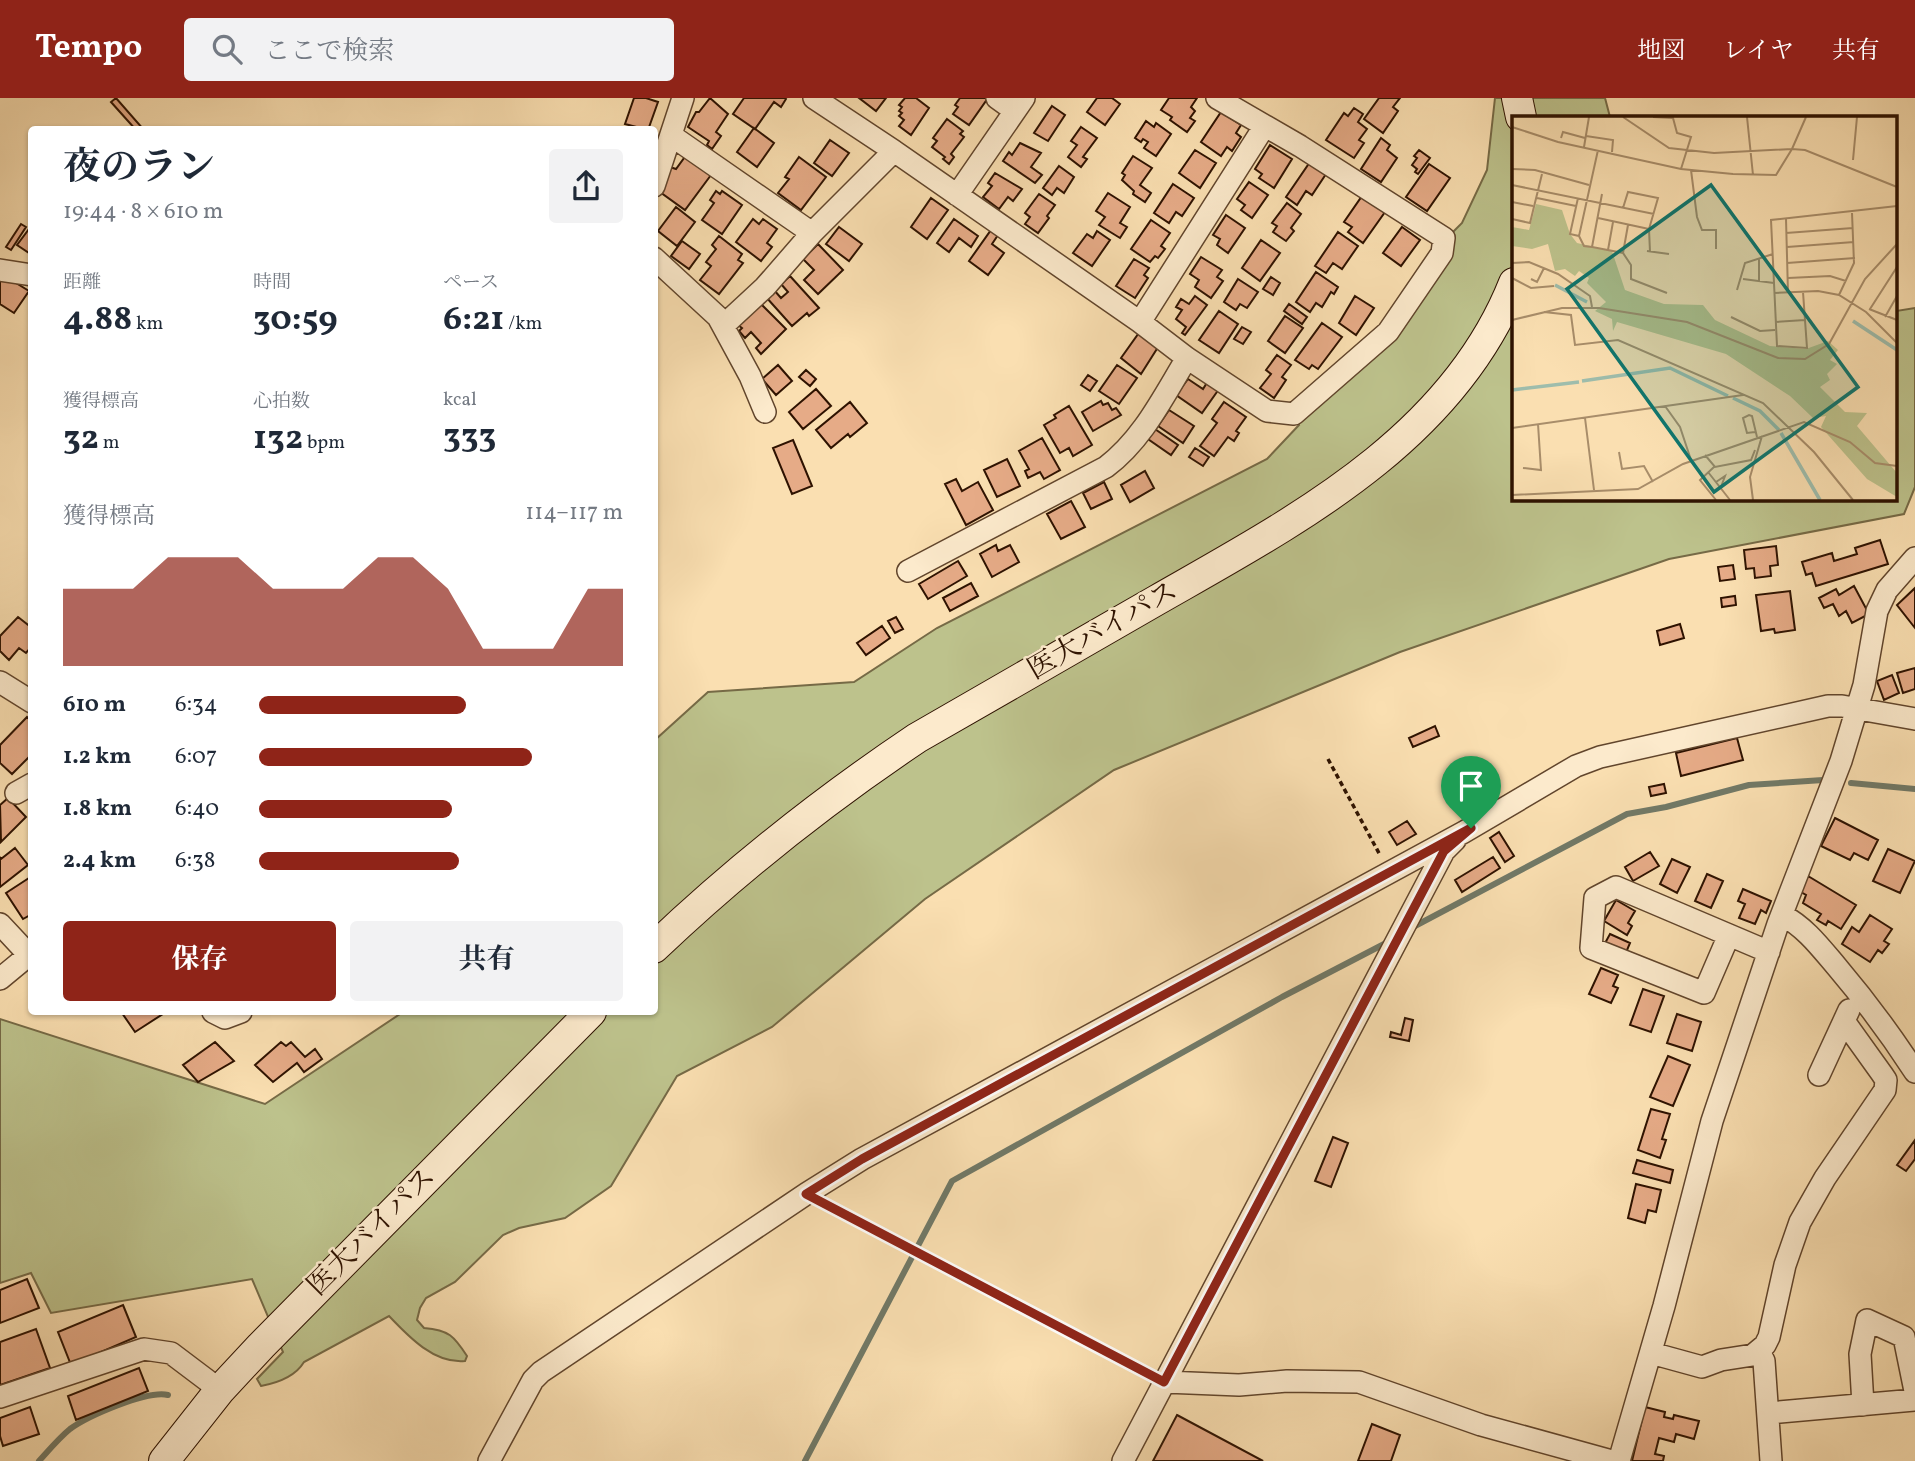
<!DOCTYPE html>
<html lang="ja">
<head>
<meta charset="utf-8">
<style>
	:root { --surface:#fff; --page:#f2f2f3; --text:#1f2937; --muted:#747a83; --accent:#8f2418 }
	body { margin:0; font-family:Vollkorn,"Noto Serif JP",serif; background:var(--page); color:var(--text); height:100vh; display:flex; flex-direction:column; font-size:26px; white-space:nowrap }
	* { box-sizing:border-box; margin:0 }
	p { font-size:23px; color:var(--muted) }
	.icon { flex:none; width:38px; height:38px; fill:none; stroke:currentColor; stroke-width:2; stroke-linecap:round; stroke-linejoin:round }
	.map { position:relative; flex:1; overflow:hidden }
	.details { position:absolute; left:28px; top:28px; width:630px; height:889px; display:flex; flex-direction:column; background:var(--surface); border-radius:7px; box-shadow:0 2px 5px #0004 }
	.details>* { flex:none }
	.pin { position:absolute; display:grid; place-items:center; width:60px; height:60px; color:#fff; margin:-72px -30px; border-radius:50% 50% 50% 0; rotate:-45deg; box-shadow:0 0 7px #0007 }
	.pin .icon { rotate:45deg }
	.round { display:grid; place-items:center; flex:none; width:74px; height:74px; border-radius:7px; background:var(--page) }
	.summary { display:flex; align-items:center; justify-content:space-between; height:119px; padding:0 35px }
	h1 { font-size:38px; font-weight:700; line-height:52px }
	.figures { display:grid; grid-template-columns:repeat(3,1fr); gap:10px; height:119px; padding:7px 35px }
	.figures div { display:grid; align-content:center }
	.figures b { font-size:35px; font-weight:700 }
	.figures small { font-size:19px; font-weight:400 }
	.figures p { font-size:19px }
	.chart { height:196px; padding:14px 35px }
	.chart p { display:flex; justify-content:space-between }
	.chart svg { width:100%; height:126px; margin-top:7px; fill:var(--accent); opacity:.7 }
	.primary-button { display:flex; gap:14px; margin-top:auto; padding:14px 35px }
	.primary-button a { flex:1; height:80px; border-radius:7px; background:var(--accent); color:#fff; font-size:28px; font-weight:700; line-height:80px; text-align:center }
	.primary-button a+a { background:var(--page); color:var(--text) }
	ul { padding:0 35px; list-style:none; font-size:23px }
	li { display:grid; grid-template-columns:112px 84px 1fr; align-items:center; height:52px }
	li i { height:18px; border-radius:9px; background:var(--accent) }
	header { display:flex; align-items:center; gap:42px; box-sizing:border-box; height:98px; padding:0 35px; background:var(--accent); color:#fff }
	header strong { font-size:33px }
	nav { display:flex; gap:38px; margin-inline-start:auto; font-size:24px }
	.search { width:490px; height:63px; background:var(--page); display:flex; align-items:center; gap:18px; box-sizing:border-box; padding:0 24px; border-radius:7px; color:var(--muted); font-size:26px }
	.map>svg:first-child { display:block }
	.green { fill:#bdc28c; stroke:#766a46; stroke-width:2 }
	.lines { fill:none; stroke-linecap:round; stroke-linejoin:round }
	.stream { stroke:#717967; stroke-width:6 }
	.building { fill:#e6ab87; stroke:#2e1200; stroke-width:2 }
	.minor-casing { stroke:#61452c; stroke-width:24 }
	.secondary-casing { stroke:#2e1200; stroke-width:32 }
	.path { stroke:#2e1200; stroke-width:3.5; stroke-dasharray:5 3.5; stroke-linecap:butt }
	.minor { stroke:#fceacc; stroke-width:21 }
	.secondary { stroke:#fceacc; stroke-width:30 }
	.route-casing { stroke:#fff; stroke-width:14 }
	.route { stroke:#8f2418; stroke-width:9 }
	.labels { text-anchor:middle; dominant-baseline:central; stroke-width:5; stroke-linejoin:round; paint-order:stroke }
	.street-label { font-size:28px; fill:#2e1200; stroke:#fceacc }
	.inset-river { fill:none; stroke:#9ebdac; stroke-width:3.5 }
	.inset-road { fill:none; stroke:#a88d6a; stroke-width:2 }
	.view { fill:#0f766e; fill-opacity:0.15; stroke:#0f766e; stroke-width:3.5 }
	.inset-edge { fill:none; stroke:#2e1200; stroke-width:3.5 }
</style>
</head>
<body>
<header>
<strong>Tempo</strong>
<div class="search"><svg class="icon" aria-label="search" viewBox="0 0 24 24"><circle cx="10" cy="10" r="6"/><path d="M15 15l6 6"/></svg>ここで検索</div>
<nav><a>地図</a><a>レイヤ</a><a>共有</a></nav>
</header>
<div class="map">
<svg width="1915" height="1363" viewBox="0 0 1915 1363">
	<rect width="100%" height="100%" fill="#fadfb1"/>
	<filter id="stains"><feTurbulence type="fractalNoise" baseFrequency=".00286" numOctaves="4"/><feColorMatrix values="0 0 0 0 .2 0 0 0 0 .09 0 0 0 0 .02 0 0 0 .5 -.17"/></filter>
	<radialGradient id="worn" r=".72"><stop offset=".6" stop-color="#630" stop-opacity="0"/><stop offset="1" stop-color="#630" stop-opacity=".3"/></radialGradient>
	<path class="green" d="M1495,0H1605L1610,19H1514V401H1896V213L1915,210V389L1904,416L1669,461L1400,554L1114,672L925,801L772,929L677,978L611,1088L565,1120L519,1130L503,1137L455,1184L426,1200L420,1210L417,1222L424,1230C449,1232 454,1238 467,1258L465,1263C434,1266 408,1238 389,1218L304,1264C295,1279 277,1285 261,1288L257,1281L283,1254L252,1181L51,1215L31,1175L0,1185V921L265,1006L403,914H654L655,642L708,594L854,584L937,530L1267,361L1299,327L1294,316L1345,276L1447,140L1462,125L1487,72Z"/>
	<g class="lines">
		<path class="stream" d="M1851,685L1915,691
			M1415,828L1627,716L1666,709L1749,687L1823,682
			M39,1363C49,1352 59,1340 70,1331C88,1318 147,1292 168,1297
			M805,1363L952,1083L1282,899L1386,845"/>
	</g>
	<path class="building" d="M116,0L144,32H136L111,4Z
		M634,0H646L658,4L648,32L625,26Z
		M710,0L728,16L716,34L721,38L712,51L707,47L709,43L688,29L696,14H699Z
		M744,0H785L786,1L781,9L774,4L755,31L733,16Z
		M859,0H886L876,13Z
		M905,0H916L929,10L911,37L899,28L904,22L899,18L902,15L899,13L902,9L899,7Z
		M960,0H988L969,27L953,16L958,9L955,7Z
		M1097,0H1112L1120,6L1105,27L1087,14Z
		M1169,0H1197L1191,9L1195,13L1190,20L1195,23L1187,34L1170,22L1172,19L1161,12Z
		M1379,0H1400L1393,9L1398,13L1383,35L1364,21Z
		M1052,8L1065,17L1048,43L1034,35Z
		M1354,10L1363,16L1358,24L1367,31L1359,42L1364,45L1354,60L1326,42L1344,15L1348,18Z
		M1221,14L1241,27L1236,35L1241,39L1232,53L1227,49L1221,58L1201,44Z
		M947,21L963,33L960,36L964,39L951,56L954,59L949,66L943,61L945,59L932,49L937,43L933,40Z
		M1146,23L1154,29L1156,25L1171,36L1156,58L1144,50L1148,44L1143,41L1141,44L1135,40Z
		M1081,29L1097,40L1083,59L1087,61L1081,69L1068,59L1077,47L1071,43Z
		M754,30L774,45L757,69L737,54Z
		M1381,40L1390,47L1387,52L1397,60L1381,84L1361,71Z
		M830,42L849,55L832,78L814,65Z
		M1020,45L1041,55L1031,69L1042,77L1035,85L1003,63L1009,54L1012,57Z
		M1270,47L1292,61L1274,90L1259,80L1262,76L1255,71Z
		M1195,52L1216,65L1200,90L1179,75Z
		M1419,52L1430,60L1418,76L1415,74L1417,71L1412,67L1417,60L1414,58Z
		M687,56L711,77L685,112L660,94L667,68L676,71Z
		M1133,58L1152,70L1140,87L1151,95L1145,104L1133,96L1134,93L1122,82L1125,77L1122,75Z
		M799,59L826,79L801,112L778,95L789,81L785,79Z
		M1310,64L1326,76L1312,97L1306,93L1297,107L1286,99Z
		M1429,66L1450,80L1427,113L1406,99Z
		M1059,68L1074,79L1064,95L1057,90L1052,97L1043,90Z
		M995,75L1022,91L1013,103L1008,99L999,111L983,99L992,88L988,85Z
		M1249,84L1268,97L1252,120L1241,112L1245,107L1237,101Z
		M1173,86L1194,100L1182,118L1176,114L1169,125L1154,115Z
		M716,93L720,96L722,93L742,107L722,136L702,122L714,105L710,102Z
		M1108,95L1130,109L1120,125L1127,129L1120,140L1099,127L1105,119L1096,113Z
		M1039,96L1055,107L1047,118L1049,120L1038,135L1025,126L1030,119L1025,115Z
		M1362,98L1385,114L1363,145L1348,134L1352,129L1344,124Z
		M931,100L948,112L927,141L911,129Z
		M1287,105L1301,116L1291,130L1294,133L1286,143L1273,134L1277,128L1272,125Z
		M676,109L695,124L677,148L658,133Z
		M1226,117L1245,130L1228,155L1217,147L1220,141L1213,137Z
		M753,121L759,126L763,121L777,131L767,145L772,149L761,163L736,144Z
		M954,121L978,138L971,149L959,140L949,154L937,145Z
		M1151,122L1170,135L1161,148L1165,151L1158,160L1155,158L1150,164L1131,151Z
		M21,126L26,129L11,152L6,149Z
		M32,127V157L17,147Z
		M839,129L862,146L849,163L826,146Z
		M1402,129L1420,142L1401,168L1383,155Z
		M991,132L998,137L992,146L1004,155L988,177L969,163Z
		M1097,133L1110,142L1092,168L1073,155L1087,136L1093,140Z
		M1338,134L1358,148L1342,171L1333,165L1326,175L1315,168Z
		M719,138L742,156L738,162L743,165L719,196L700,182L711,168L706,164L716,151L712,147Z
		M1261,142L1280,155L1260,183L1242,170Z
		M682,143L700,156L689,171L671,158Z
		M818,146L843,172L818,196L804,182L814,172L803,161Z
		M1201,159L1222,172L1217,179L1223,183L1211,200L1195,189L1199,182L1190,176Z
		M1134,161L1149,170L1144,177L1148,180L1135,200L1116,188Z
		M1316,174L1338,189L1334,196L1331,194L1322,209L1316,205L1310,214L1296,204Z
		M0,175L29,193L14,215L0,206Z
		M790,178L819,210L809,218L807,215L792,228L766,199L774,192L781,200L788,194L781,186Z
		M1271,179L1280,185L1273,197L1263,191Z
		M1238,181L1258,194L1247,210L1240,206L1236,212L1224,204Z
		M1195,198L1207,207L1185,237L1182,235L1186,229L1176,221L1182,212L1176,209L1181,201L1189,206Z
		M1355,198L1374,210L1356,237L1339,225Z
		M760,205L786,231L761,256L756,250L761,245L751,234L745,240L739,233L742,230L738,227Z
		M1289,206L1307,219L1302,226L1284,213Z
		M1219,213L1238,226L1219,255L1199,242Z
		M1285,218L1303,230L1285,255L1268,243Z
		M1322,225L1342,239L1318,271L1312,267L1309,271L1295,262Z
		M1242,229L1251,234L1243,246L1234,241Z
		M1141,232L1160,246L1141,276L1121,260Z
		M1277,257L1291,267L1282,279L1286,282L1274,300L1260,290L1271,276L1266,272Z
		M778,267L792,283L776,297L762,281Z
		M1117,267L1137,280L1119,306L1099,293Z
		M806,272L816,281L810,288L799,279Z
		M1088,277L1097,283L1090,293L1081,287Z
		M1188,281L1203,291L1208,283L1219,291L1202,315L1176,297Z
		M816,291L831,308L803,331L789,314Z
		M1101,303L1103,307L1108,305L1112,312L1116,310L1121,317L1093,333L1082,314Z
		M850,304L867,325L850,339L848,336L831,350L816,332Z
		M1224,304L1246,319L1236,333L1239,335L1234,343L1228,339L1214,358L1200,348L1217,325L1212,321Z
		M1069,308L1092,347L1073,358L1069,350L1060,355L1044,327L1056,320L1054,317Z
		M1169,312L1194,328L1183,345L1158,328Z
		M1152,329L1178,347L1171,357L1145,339Z
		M1042,340L1060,372L1044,381L1040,374L1028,380L1025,373L1029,371L1019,353Z
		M793,342L812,388L792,396L773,350Z
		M1195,350L1209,359L1203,368L1189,359Z
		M1007,361L1020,388L997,399L984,372Z
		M1145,373L1154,390L1130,404L1121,387Z
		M956,381L962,393L978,384L993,412L966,427L945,386Z
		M1104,384L1112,401L1091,411L1083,395Z
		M1071,403L1085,429L1061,441L1047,416Z
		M1880,442L1888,466L1816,488L1812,475L1806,477L1802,464L1832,455L1834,463L1857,456L1855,450Z
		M996,447L998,453L1010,447L1019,464L992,479L980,456Z
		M1776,448L1778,467L1770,468L1771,478L1755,480L1754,470L1746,471L1744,452Z
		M958,463L967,478L928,501L919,486Z
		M1733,467L1735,481L1720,483L1718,469Z
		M971,485L978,498L950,513L943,500Z
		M1854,488L1869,516L1852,525L1846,513L1839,518L1833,506L1824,510L1819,500L1836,491L1839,497Z
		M1915,490V530L1897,507Z
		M1790,493L1795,532L1775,535L1774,531L1761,533L1756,497Z
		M1735,498L1736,507L1722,509L1721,500Z
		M18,519L32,530V548L26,555L19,550L9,562L0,553V538Z
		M896,519L903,531L895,535L888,523Z
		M1680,526L1684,540L1660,547L1657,533Z
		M882,528L890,540L866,557L857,545Z
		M1915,570V591L1903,595L1897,575Z
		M1892,577L1899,595L1884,602L1877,583Z
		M27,619L32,624V656L12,676L0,665V647Z
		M1435,628L1439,638L1413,649L1409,640Z
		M1737,640L1743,662L1681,678L1676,655Z
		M1664,686L1666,695L1651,698L1649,689Z
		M8,700L26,719L1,744L0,707Z
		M1835,720L1878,742L1868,762L1854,755L1850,762L1821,748Z
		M1407,723L1416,736L1397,747L1389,734Z
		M1499,734L1514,758L1505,764L1490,740Z
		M15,750L28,767L0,789V759L1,761Z
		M1888,751L1915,763L1900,795L1873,783Z
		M1650,754L1659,768L1633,783L1625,769Z
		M1493,759L1500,770L1462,794L1455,782Z
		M1672,761L1690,769L1677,795L1660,786Z
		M1707,776L1723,783L1711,810L1695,803Z
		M32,778V816L23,821L6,795Z
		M1808,778L1856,807L1841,831L1828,823L1826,827L1817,822L1821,816L1803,805L1806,797L1799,793Z
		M1743,791L1771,803L1766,815L1761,812L1755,826L1739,820L1745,806L1738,803Z
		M1616,802L1635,813L1628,825L1632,828L1627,837L1604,823Z
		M1870,817L1892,831L1884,843L1889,846L1882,855L1878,852L1870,864L1842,846L1852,829L1859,834Z
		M1610,836L1630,845L1625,857L1604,847Z
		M1601,870L1618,877L1613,888L1618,890L1611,905L1589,896Z
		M1643,891L1664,898L1651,934L1630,927Z
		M125,914H166L135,934L122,915Z
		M1677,916L1701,924L1692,953L1667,945Z
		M1405,920L1413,922L1409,943L1390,939L1391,934L1401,937Z
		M215,944L234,963L198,984L183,967Z
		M281,944L286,948L291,944L305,959L315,951L322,961L304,974L297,965L273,984L255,967Z
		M1668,958L1690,967L1673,1008L1650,999Z
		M1651,1011L1670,1016L1662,1041L1666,1042L1660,1060L1638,1052Z
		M1333,1039L1348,1045L1331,1089L1315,1083Z
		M1915,1042V1061L1906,1073L1897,1067Z
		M1637,1062L1673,1072L1670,1085L1633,1075Z
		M1636,1086L1661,1092L1656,1114L1648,1112L1645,1125L1628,1120Z
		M27,1181L39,1210L0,1225V1192Z
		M123,1207L136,1239L71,1267L58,1234Z
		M36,1231L50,1270L0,1287V1244Z
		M139,1270L148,1293L76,1322L68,1298Z
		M30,1309L39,1336L3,1348L0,1338V1320Z
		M1645,1309L1665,1314L1664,1319L1673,1321L1674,1317L1699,1323L1694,1341L1676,1336L1674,1344L1659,1340L1655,1356L1664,1358L1663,1363H1632Z
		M1177,1317L1263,1363H1153Z
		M1372,1326L1400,1337L1391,1363H1358Z"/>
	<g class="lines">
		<defs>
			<path id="minor" d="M814,0L894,53L1140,224L1187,260L1267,313L1294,316L1388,234L1442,155L1444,140L1300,48L1217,0
				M997,0L1015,13
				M672,38L812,135
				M654,88L683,0
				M957,97L1024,0
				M654,160L718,219L750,278L765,314
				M0,172L32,177
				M1140,224L1264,29
				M724,227L765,189L812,135L894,53
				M908,473L1106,369C1143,341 1163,299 1187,260
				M0,584L32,604
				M16,695L32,686
				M1782,817C1805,829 1820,849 1837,869C1865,902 1891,937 1915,974
				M0,826L29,857
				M1729,837L1704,895L1591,850L1595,800L1616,789L1769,854
				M0,881L29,857L32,858
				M213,914L225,920L241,914
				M1819,977L1849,912
				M1759,1253L1764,1263L1771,1363
				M1651,1255L1702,1269L1721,1262L1753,1257L1765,1247L1769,1239L1785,1167L1800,1124L1825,1080L1885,992L1886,982L1882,976L1844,923
				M1165,1284L1239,1287L1287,1283L1359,1284L1481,1327L1612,1363
				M0,1299L144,1251L171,1255L220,1292
				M1863,1307L1860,1256L1867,1222L1904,1239L1915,1293
				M1768,1315L1915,1302
				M489,1363L533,1282L541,1274L806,1096L862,1061L1464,734L1576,668L1600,659L1828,608H1842L1915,621
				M1123,1363L1444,753L1455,742
				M1619,1363L1664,1208L1712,1023L1778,826L1841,663L1864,587L1877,513L1887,492L1915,460"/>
			<path id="secondary" d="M1517,0L1521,19
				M654,850C736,772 823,703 917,640C997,594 1077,548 1157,502C1295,423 1452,342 1514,185
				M164,1363L220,1292L261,1248L591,914"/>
		</defs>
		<use href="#minor" class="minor-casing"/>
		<use href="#secondary" class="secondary-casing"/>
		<path class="path" d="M1328,661L1380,757
			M825,1108L1147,1275"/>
		<use href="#minor" class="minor"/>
		<use href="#secondary" class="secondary"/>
	</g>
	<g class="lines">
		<defs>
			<path id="route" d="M1471,730L1444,753L1164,1284L806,1096L862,1061Z"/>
		</defs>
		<use href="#route" class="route-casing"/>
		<use href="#route" class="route"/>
	</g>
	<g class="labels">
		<g class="street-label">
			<text transform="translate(1103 533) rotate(-30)">医大バイパス</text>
			<text transform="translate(372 1134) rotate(-45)">医大バイパス</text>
		</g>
	</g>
	<g transform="translate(1512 18)">
		<rect width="385" height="385" fill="#fadfb1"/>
		<path d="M24,88L50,94L58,118L65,127L100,135L113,174L152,188L191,189L203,204L258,230L294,233L316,225L326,234L318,244L325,248L315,258L318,264L308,271L333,296L355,297L345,310L385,357V381L355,363L309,311L314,300L301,302L278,280L214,238L105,206L101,215L100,203L83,195L94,186L75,167L77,162L67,155L63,160L53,153L43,155L36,128L20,133L0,130V111L17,114Z" fill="#bdc28c"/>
		<path class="inset-river" d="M43,169L75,186M341,205L385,234M70,265L158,252L216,280M0,274L67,266M221,282L248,295L267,314M269,317L308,384"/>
		<path class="inset-road" d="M111,1L157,32L202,37L280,33L294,1M141,1L161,2L165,17L179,21L169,53M235,1L241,59M0,11L46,26L169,53L221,58L264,59L280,33L293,34L385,71M74,20L101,24L100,36M49,22L51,16L73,22M72,31L77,1M341,44L345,1M0,53L23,54L77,69M179,54L185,101L190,114H204V133M0,69L142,98M90,78L80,131L111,137L119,149V163L155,177M25,82L64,90M66,82L58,118L67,120M0,86L21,90M111,92L116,76L146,82L137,113L138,136M86,102L137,113M0,103L18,107L30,58M274,103L276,177M274,117L341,112M80,131L72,130L67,120L86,34M275,131L342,126M96,134L101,106M135,135L157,138M111,137L116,109M247,143V165M0,147L17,146L46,158L78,180L80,191M275,147L343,142M0,162L19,172L42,170M276,162L318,160L334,165M19,163L25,166L32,152M231,163L262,167M225,174L233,147L261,138M291,176L295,232L265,230L259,104L385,90M262,177L306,175L327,179L354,196L385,227M327,179L342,147L340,97M357,193L385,204M358,193L385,151M32,196L59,199L63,229L106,224L251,287L302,336L341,384M219,201L248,215L263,214M373,201L385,180M0,204L50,192H87L175,206L266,242L293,243L317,228L353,163L385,128M263,206L293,204M153,290L168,311L179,344M73,302L82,374M0,312L231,279M243,316L235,317L231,302L237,299L240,300L245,321M107,336L110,353L132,350L141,366M193,339L203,351L239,344L243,334M202,351L188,364L204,384M11,352L29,354L26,308M196,356L218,384M204,366L213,360L209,371M0,379L126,373L171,348L292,306L338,326L363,347L385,350M241,384L238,361L250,320"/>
		<path class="view" d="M199,69L346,271L202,376L55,173Z"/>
		<rect width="385" height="385" class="inset-edge"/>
	</g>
	<rect width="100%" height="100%" filter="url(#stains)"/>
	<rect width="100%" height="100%" fill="url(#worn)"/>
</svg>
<div class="pin" style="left:1471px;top:730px;background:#1e9e55"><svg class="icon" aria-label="arrive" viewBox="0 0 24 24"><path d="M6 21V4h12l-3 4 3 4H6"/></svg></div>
<section class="details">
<div class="summary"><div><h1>夜のラン</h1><p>19:44 · 8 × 610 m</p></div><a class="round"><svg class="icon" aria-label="share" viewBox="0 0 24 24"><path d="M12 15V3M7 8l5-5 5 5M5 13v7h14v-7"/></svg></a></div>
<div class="figures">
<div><p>距離</p><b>4.88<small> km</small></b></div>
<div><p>時間</p><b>30:59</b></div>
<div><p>ペース</p><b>6:21<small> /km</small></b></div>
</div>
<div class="figures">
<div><p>獲得標高</p><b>32<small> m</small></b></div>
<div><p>心拍数</p><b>132<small> bpm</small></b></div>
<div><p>kcal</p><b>333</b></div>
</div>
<div class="chart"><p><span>獲得標高</span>114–117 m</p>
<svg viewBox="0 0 160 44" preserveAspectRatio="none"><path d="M0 44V17L10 17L20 17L30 6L40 6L50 6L60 17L70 17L80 17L90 6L100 6L110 17L120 38L130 38L140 38L150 17L160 17V44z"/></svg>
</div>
<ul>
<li><b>610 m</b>6:34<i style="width:57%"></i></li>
<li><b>1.2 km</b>6:07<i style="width:75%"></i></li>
<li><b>1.8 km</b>6:40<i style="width:53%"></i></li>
<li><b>2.4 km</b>6:38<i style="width:55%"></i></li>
</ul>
<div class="primary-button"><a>保存</a><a>共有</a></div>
</section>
</div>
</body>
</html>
